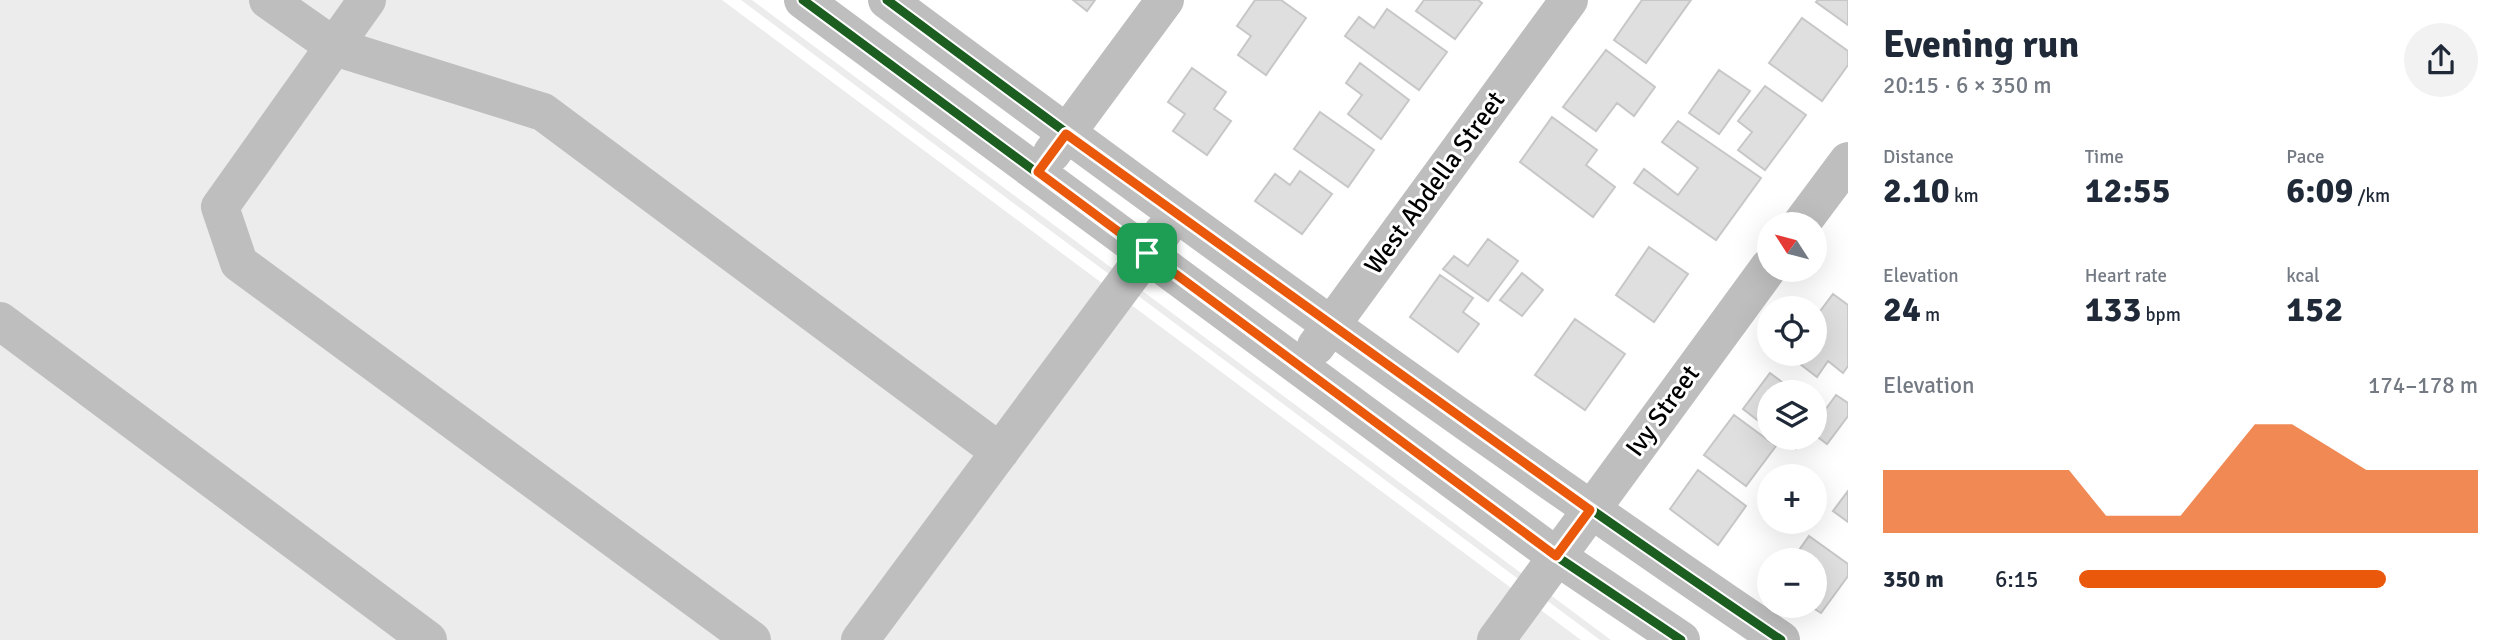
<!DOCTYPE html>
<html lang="en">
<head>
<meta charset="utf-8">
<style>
	:root { --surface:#fff; --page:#f2f2f3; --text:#1f2937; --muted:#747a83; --accent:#ea580c }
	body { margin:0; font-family:Signika,sans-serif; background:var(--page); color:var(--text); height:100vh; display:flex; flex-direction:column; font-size:26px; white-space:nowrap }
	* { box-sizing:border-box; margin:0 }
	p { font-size:23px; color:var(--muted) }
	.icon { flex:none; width:38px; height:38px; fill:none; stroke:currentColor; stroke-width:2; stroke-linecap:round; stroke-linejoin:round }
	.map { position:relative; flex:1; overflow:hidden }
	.side { display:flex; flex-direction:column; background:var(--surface); width:665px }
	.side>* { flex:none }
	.needle { width:46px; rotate:306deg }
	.tools { position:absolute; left:1757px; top:212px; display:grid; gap:14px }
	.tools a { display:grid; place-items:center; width:70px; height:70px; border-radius:50%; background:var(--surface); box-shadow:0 7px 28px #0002; font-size:35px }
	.pin { position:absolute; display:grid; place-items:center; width:60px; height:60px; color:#fff; margin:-30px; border-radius:14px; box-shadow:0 4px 10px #0006 }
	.round { display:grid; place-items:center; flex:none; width:74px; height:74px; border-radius:37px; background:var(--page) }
	.overview { display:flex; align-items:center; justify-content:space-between; height:119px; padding:0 35px }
	h1 { font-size:38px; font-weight:700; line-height:52px }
	.metrics { display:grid; grid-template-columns:repeat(3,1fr); gap:10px; height:119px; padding:7px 35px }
	.metrics div { display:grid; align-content:center }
	.metrics b { font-size:35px; font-weight:700 }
	.metrics small { font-size:19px; font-weight:400 }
	.metrics p { font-size:19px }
	.chart { height:196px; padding:14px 35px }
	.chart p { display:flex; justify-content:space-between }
	.chart svg { width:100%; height:126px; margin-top:7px; fill:var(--accent); opacity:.7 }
	ul { padding:0 35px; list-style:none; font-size:23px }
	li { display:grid; grid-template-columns:112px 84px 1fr; align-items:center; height:52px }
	li i { height:18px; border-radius:9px; background:var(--accent) }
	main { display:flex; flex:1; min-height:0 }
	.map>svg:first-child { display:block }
	.green { fill:#ececec }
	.building { fill:#dfdfdf; stroke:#c7c7c7; stroke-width:2 }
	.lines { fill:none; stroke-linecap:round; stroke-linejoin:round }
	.minor { stroke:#bebebe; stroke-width:38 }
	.cycleway-casing { stroke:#fff; stroke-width:13 }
	.cycleway { stroke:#1b5e20; stroke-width:9 }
	.route-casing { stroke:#fff; stroke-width:14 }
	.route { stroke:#ea580c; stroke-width:9 }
	.labels { text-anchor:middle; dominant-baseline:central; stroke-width:6; stroke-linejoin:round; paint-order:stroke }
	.street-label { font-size:26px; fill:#000; stroke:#fff }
</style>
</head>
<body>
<main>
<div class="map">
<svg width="1848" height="640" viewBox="0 0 1848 640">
	<rect width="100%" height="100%" fill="#fff"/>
	<path class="green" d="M0,0H722L1581,640H0Z
		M741,0H752L1611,640H1600Z"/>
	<path class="building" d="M1073,0H1095L1087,11Z
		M1255,0H1281L1306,18L1266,75L1238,55L1251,36L1237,26Z
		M1424,0H1478L1482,3L1455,39L1416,11Z
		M1642,0H1691L1646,63L1614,40Z
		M1818,0H1848V25L1816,2Z
		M1387,9L1447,52L1419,90L1345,36L1359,17L1374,28Z
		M1802,18L1848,51V65L1822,101L1769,63Z
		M1606,50L1655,87L1634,116L1617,103L1596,131L1563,107Z
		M1360,63L1409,100L1381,139L1348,114L1362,95L1346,83Z
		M1192,68L1226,92L1214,109L1231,121L1207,155L1173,131L1185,114L1168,102Z
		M1719,70L1750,91L1719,134L1689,113Z
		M1765,86L1806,115L1765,170L1738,150L1752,132L1738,121Z
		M1320,112L1374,150L1348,187L1294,149Z
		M1552,117L1597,150L1586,165L1615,187L1593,217L1520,162Z
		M1678,121L1761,178L1716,240L1634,183L1644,169L1678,195L1698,168L1662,142Z
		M1300,171L1332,194L1302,234L1255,201L1275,174L1290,185Z
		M1488,239L1518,261L1488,301L1443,269L1454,256L1468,266Z
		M1649,247L1688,274L1654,322L1616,295Z
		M1522,273L1543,290L1522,316L1500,300Z
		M1440,275L1473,298L1463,312L1479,324L1458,352L1410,317Z
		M1833,294L1848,305V366L1843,373L1828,361L1817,377L1787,354H1815V318Z
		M1575,319L1625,354L1585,410L1535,375Z
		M1770,373L1795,392H1769V429L1743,409Z
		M1836,395L1848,403V416L1827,444L1815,435V407L1823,413Z
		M1734,415L1776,446L1746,486L1704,455Z
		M1781,438H1805L1796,449Z
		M1698,470L1746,506L1718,545L1670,509Z
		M1848,491V522L1833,511Z
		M1809,536L1848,564V576L1821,613L1810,606H1815V560H1792Z"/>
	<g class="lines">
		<path class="minor" d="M268,0L335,47L543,112L1000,452
			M367,0L220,207L239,263L752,640
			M803,0L1556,556L1681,640
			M887,0C1181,219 1477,434 1781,640
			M1052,153L1165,0
			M1801,224L1848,161
			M0,321L428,640
			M1316,346L1569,0
			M860,640L1163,232
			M1496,640L1769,267"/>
		<defs>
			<path id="cycleway" d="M803,0L1556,556L1681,640
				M887,0C1181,219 1477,434 1781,640"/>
		</defs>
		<use href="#cycleway" class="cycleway-casing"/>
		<use href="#cycleway" class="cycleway"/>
	</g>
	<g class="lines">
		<defs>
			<path id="route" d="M1066,134L1590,510L1556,556L1038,172Z"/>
		</defs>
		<use href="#route" class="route-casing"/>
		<use href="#route" class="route"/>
	</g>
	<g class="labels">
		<g class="street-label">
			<text transform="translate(1435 183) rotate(-54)">West Abdella Street</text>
			<text transform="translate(1663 411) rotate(-54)">Ivy Street</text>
		</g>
	</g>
</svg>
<div class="tools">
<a><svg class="needle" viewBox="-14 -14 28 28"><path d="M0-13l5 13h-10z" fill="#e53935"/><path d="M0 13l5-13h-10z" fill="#747a83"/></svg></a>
<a><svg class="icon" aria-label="locate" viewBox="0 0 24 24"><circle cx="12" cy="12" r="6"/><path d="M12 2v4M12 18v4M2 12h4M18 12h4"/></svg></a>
<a><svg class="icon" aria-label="layers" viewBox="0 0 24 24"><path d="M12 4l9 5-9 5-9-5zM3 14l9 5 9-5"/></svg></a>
<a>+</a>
<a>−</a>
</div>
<div class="pin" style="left:1147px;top:253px;background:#1e9e55"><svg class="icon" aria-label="arrive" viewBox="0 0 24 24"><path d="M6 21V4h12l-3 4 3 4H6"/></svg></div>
</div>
<section class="side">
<div class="overview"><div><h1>Evening run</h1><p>20:15 · 6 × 350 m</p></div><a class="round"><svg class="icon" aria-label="share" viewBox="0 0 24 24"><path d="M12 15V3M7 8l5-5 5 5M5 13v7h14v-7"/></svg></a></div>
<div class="metrics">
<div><p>Distance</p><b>2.10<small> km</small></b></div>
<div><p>Time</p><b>12:55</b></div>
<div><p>Pace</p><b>6:09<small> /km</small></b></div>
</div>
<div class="metrics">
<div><p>Elevation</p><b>24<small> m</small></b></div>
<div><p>Heart rate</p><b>133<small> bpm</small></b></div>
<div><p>kcal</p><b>152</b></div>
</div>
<div class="chart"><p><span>Elevation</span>174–178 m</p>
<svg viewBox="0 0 160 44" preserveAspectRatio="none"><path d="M0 44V22L10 22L20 22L30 22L40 22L50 22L60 38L70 38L80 38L90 22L100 6L110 6L120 14L130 22L140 22L150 22L160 22V44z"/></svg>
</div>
<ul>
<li><b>350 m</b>6:15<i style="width:77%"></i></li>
</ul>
</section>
</main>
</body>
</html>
